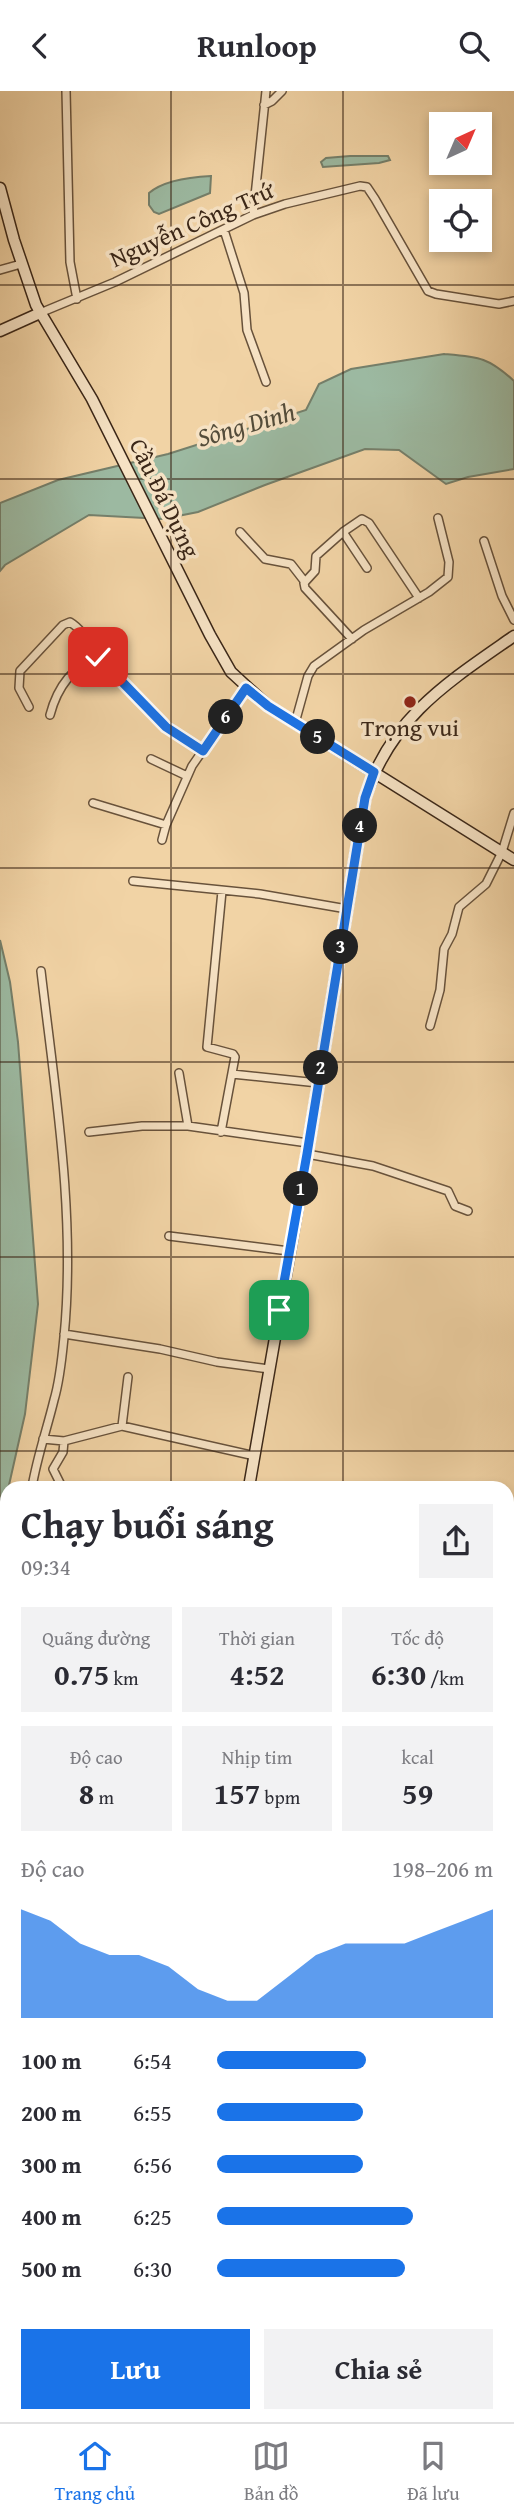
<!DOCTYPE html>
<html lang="vi">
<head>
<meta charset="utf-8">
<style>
	:root { --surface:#fff; --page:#f2f2f3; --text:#2b2b33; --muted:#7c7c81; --line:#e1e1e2; --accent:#1a73e8 }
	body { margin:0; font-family:"Gentium Book Plus",serif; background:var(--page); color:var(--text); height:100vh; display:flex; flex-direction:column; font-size:26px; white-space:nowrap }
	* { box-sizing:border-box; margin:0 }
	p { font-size:23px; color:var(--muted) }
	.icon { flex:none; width:38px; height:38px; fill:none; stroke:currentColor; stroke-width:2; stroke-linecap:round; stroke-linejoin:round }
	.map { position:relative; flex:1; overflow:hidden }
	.side { position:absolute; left:0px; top:1390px; width:514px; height:942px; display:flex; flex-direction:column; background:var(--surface); border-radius:21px 21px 0 0; box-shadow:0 4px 10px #0003 }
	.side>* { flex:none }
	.needle { width:46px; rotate:44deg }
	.buttons { position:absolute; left:429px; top:21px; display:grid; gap:14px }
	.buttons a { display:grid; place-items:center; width:63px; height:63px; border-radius:0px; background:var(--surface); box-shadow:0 4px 10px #0003; font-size:35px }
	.pin { position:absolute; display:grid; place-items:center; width:60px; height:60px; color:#fff; margin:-30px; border-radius:14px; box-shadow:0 4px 10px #0006 }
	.km { position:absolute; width:35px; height:35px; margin:-18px; border-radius:50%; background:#222; color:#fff; font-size:19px; line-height:35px; text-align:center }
	.round { display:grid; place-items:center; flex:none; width:74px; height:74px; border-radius:0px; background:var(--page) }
	.head { display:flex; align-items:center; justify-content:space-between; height:119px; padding:0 21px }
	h1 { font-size:38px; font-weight:700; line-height:52px }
	.stats { display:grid; grid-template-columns:repeat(3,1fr); gap:10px; height:119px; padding:7px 21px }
	.stats div { display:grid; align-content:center; border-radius:0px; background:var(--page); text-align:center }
	.stats b { font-size:30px; font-weight:700 }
	.stats small { font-size:19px; font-weight:400 }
	.stats p { font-size:19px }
	.chart { height:196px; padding:14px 21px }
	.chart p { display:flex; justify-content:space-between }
	.chart svg { width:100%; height:126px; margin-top:7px; fill:var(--accent); opacity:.7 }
	.action { display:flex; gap:14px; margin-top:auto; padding:14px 21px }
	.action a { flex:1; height:80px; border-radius:0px; background:var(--accent); color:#fff; font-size:28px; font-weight:700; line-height:80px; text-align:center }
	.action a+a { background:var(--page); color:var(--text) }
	ul { padding:0 21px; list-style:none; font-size:23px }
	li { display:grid; grid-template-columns:112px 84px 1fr; align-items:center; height:52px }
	li i { height:18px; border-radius:9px; background:var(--accent) }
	header { display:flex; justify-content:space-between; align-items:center; height:91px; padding:0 21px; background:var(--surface); font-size:32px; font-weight:700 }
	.dock { display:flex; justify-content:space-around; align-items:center; height:98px; border-top:2px solid var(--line); background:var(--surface); font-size:19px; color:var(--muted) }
	.dock a { display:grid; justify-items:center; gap:4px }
	.dock .active { color:var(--accent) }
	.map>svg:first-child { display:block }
	.water { fill:#9cb9a1; stroke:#757f6a; stroke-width:2 }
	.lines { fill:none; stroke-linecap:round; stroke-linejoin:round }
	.street-casing { stroke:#68523b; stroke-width:10 }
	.secondary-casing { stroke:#3b2718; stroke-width:13 }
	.street { stroke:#f6e2c4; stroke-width:7 }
	.secondary { stroke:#f6e2c4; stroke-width:10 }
	.route-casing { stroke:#fff; stroke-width:14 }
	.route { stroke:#1a73e8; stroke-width:9 }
	.grid { fill:none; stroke:#3b2718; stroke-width:2; stroke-opacity:0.55 }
	.poi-dot { fill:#8f2418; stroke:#f6e2c4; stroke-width:2.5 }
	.labels { text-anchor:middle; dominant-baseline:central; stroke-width:7; stroke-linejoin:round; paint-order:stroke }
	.street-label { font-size:24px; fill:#3b2718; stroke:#f6e2c4 }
	.poi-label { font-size:24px; fill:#3b2718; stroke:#f6e2c4 }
	.water-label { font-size:26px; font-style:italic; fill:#534c3a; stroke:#f6e2c4 }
</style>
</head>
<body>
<header><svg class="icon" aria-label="back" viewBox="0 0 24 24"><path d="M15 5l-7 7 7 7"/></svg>Runloop<svg class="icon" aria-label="search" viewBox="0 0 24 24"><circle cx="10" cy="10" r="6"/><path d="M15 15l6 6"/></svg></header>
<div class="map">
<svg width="514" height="2331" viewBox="0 0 514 2331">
	<rect width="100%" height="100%" fill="#f1d3a5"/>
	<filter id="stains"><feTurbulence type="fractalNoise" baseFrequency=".00286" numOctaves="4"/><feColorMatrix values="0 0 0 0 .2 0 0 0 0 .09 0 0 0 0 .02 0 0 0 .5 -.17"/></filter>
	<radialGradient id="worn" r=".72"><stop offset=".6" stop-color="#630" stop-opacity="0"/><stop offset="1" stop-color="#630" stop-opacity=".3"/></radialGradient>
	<path class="water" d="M350,65H388L390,69L379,72L323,76L321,71L326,67Z
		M211,85L210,102L159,123L154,121L149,114V102C164,89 192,86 211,85Z
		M444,263C479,266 488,266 514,290V378L468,386L446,393L399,359L365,358L265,394L198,421L163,428L89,424L5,474L0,480V412L58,389L168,363L306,319L319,293L351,278Z
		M0,849L10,891L18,951L38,1213L25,1323L0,1434Z"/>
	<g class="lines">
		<defs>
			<path id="street" d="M66,0L70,171L77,208
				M264,14L272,10L282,0
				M253,124L266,0
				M224,139L244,202L247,239L266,291
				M0,179L21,173
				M40,222L115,191L253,124L285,113L360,95L367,96L375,108L428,200L436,203L499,213L514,210
				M240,441L265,468L291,473L305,491
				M343,441L367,477
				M484,450L502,505L514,529
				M352,548L305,497L304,492L315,480L316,465L343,441L362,428L369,432L419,507
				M29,616L19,597L20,580L63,534L70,531C85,540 93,560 105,573C135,607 164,636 203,660
				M50,624C57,597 72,576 98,566
				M295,632L308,585L314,575L364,539L429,501L448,486L449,471L438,427
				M151,668L187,685
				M93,712L166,734L192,675L246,597
				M162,749L166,734
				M133,790L260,803L347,818
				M430,935L440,899L444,858L452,843L459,816L486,793L502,761L514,722
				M179,982L188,1035
				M232,983L318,992
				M89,1041L142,1035H188L308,1052
				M221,1041L235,966L233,963L207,956L222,800
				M307,1063L373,1075L448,1100L455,1115L468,1120
				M169,1145L289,1160
				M64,1243L160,1258L217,1271L269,1278
				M122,1335L128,1286
				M43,1348L64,1350L122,1335L255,1365
				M32,1396C37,1366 47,1338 54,1309C60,1289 62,1267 64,1246C76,1125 55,1000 41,880
				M62,1396L53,1378L63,1361L64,1350
				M0,1537L7,1515
				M0,1818H7
				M0,2313L7,2315
				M34,2324L47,2331
				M123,2331L126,2324"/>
			<path id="secondary" d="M0,97L14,149L36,214L92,308L210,544L231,581L268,615L514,769
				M0,240L40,222
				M249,1396L307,1063L365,707C391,626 448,591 514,545
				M370,2331V2324"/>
		</defs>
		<use href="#street" class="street-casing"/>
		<use href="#secondary" class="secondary-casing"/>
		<use href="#street" class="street"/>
		<use href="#secondary" class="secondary"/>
	</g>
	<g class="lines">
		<defs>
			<path id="route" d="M98,566L166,636L203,660L246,597L268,615L374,681L365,707L307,1063L279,1219"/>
		</defs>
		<use href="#route" class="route-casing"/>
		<use href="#route" class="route"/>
	</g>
	<path class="grid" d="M171,0V1396M343,0V1396M0,194H514M0,388H514M0,583H514M0,777H514M0,971H514M0,1166H514M0,1360H514M0,1554H7M508,1554H514M0,1748H7M508,1748H514M0,1942H7M508,1942H514M0,2137H7M508,2137H514M171,2324V2331M343,2324V2331"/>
	<circle class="poi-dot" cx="410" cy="611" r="7"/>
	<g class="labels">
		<g class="street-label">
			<text transform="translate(192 133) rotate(-24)">Nguyễn Công Trứ</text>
			<text transform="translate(165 407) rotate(64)">Cầu Đá Dựng</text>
		</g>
		<g class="poi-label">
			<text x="410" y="636">Trọng vui</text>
		</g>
		<g class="water-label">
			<text transform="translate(246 333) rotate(-16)">Sông Dinh</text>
		</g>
	</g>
	<rect width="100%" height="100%" filter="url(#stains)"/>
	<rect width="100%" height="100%" fill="url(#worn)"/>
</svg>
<div class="buttons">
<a><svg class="needle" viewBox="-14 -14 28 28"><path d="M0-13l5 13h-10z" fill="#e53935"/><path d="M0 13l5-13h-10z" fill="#7c7c81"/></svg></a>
<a><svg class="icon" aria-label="locate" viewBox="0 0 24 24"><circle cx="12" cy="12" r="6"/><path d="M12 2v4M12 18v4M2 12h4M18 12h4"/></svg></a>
</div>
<div class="pin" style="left:279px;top:1219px;background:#1e9e55"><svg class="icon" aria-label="arrive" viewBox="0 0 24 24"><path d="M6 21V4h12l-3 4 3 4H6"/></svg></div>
<div class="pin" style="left:98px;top:566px;background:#d93025"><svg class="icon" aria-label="check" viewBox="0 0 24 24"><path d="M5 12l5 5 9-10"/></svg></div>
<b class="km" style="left:301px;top:1098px">1</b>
<b class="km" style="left:321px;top:977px">2</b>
<b class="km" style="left:341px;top:856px">3</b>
<b class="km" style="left:360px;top:735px">4</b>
<b class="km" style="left:318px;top:646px">5</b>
<b class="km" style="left:226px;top:626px">6</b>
<section class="side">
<div class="head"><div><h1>Chạy buổi sáng</h1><p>09:34</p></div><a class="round"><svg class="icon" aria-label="share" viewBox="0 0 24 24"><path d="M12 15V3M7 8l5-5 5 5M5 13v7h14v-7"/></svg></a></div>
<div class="stats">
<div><p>Quãng đường</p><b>0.75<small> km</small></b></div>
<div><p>Thời gian</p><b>4:52</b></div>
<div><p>Tốc độ</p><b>6:30<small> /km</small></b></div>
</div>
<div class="stats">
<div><p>Độ cao</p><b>8<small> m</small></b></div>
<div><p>Nhịp tim</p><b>157<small> bpm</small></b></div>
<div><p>kcal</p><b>59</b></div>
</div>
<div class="chart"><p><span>Độ cao</span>198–206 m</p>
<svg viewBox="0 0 160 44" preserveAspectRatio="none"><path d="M0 44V6L10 10L20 18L30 22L40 22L50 26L60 34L70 38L80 38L90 30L100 22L110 18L120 18L130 18L140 14L150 10L160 6V44z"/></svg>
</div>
<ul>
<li><b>100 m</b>6:54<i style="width:54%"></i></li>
<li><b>200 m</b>6:55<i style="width:53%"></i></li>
<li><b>300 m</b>6:56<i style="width:53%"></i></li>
<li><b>400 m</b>6:25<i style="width:71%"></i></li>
<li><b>500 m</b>6:30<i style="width:68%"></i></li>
</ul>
<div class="action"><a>Lưu</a><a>Chia sẻ</a></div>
</section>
</div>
<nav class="dock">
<a class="active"><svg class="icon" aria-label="home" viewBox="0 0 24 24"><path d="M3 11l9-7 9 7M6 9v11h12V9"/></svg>Trang chủ</a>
<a><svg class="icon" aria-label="map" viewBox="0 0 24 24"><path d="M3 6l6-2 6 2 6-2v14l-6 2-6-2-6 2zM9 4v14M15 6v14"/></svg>Bản đồ</a>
<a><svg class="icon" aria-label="saved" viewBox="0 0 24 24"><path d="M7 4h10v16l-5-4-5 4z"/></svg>Đã lưu</a>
</nav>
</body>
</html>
